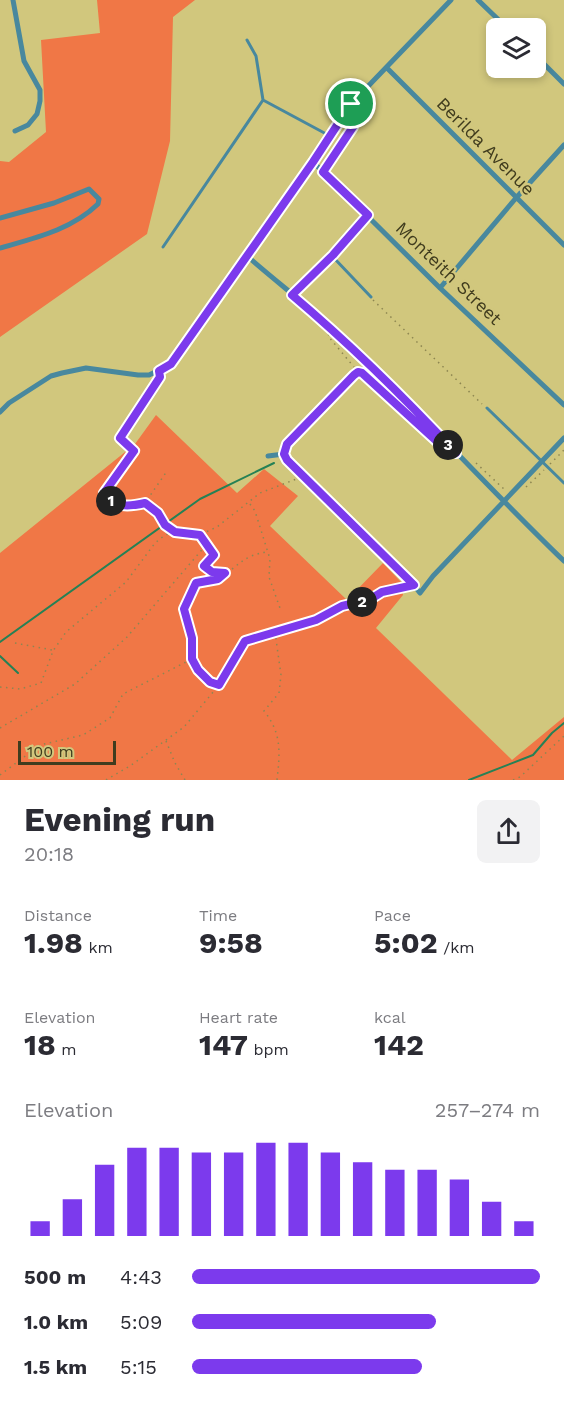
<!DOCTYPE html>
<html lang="en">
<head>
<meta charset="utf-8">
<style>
	:root { --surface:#fff; --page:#f2f2f3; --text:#2b2b33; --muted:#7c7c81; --accent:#7c3aed }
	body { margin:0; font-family:"Work Sans",sans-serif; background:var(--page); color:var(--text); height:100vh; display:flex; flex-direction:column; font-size:22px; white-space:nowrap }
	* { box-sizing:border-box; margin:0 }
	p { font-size:20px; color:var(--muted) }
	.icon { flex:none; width:33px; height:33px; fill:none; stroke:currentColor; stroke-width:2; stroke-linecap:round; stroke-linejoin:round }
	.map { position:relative; height:780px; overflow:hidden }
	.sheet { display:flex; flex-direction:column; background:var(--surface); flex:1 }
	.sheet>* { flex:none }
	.buttons { position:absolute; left:486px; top:18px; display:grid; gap:12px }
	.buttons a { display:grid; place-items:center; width:60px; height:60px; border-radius:9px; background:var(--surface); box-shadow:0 3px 9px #0003; font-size:30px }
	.scale { position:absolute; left:18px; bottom:15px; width:98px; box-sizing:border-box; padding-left:6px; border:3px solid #403c1e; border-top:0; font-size:16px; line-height:21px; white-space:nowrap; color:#403c1e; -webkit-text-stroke:4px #d1c77d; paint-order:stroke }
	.pin { position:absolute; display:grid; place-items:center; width:51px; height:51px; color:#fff; margin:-26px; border:3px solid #fff; border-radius:50%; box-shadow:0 2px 6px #0007 }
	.km { position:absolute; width:30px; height:30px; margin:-15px; border-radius:50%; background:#222; color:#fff; font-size:16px; line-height:30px; text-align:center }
	.round { display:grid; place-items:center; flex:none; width:63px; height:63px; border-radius:9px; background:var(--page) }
	.headline { display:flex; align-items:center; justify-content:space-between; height:102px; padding:0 24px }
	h1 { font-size:33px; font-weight:700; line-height:45px }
	.metrics { display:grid; grid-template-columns:repeat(3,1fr); gap:9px; height:102px; padding:6px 24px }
	.metrics div { display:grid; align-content:center }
	.metrics b { font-size:30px; font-weight:700 }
	.metrics small { font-size:16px; font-weight:400 }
	.metrics p { font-size:16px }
	.chart { height:168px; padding:12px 24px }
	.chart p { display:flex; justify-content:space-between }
	.chart svg { width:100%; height:108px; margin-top:6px; stroke:var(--accent); stroke-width:6 }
	ul { padding:0 24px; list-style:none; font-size:20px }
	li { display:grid; grid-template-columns:96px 72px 1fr; align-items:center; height:45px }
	li i { height:15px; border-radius:8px; background:var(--accent) }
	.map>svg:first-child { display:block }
	.green { fill:#f07746 }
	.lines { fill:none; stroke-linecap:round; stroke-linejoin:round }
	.stream { stroke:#258155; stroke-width:2 }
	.path { stroke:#8d8651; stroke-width:1.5; stroke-dasharray:1.5 4.5; stroke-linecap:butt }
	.lane { stroke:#48889e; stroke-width:3 }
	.street { stroke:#48889e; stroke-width:5 }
	.route-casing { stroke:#fff; stroke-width:12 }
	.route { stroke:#7c3aed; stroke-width:8 }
	.labels { text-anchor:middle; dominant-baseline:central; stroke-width:5; stroke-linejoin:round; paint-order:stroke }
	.street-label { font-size:18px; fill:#403c1e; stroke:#d1c77d }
</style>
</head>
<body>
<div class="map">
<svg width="564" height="780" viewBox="0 0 564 780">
	<rect width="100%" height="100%" fill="#d1c77d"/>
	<path class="green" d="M97,0H195L173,17L170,141L147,234L0,337V161L9,162L46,132L41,40L100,33Z
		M156,415L237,493L264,469L298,496L270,526L347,600L383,563L401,582L403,595L376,628L512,760L564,717V780H0V553L135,444Z"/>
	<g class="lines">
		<path class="stream" d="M0,642L200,499L274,463
			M0,656L18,673
			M469,780L533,755L552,733L564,723"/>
		<path class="path" d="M297,290L328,260
			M373,300L482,404
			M329,334L328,336L354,367
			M125,442L134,451L104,493C115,508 127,507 145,503L167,471
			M476,463L505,490
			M550,464L564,450
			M526,487L544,470
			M145,503L158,513L165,525L174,532
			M250,504L255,511L270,559L269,577L281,611
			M200,536L214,555L204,566L212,572L224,573
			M275,632L281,675L279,693L264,711C282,733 280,753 277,780
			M15,643L52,650
			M217,684L210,682L198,670L192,659V638L184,609L196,583C203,582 213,581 220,578C238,566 244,555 267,552
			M0,687L20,689L41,683L53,651L66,632L126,582L155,543L165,535L175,532L199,535L217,527L260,493L299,478
			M0,728L75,684L127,637L206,545
			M166,741L175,763L185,780
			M0,775L40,745L83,735L110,718L123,694L192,659
			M106,780L130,766L184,727L219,685L245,641L316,620L342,606L359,601L366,602L382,592L408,586
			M513,780L520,777L564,736"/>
		<path class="lane" d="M247,40L256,56L263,100
			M323,171L353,127L351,106
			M367,216L334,251L333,257L371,297
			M163,247L263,100L330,136
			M487,408L564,483"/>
		<path class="street" d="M13,0L24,61L40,90V101L37,114L28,125L15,131
			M478,0L507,28
			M536,56L564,84
			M387,68L564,245
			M313,162L440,288L564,405
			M0,218L54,203L89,189L99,199L98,204C71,230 35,238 0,248
			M246,255C274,280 305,303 333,329C412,403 485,485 564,561
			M440,288L516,198L564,145
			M0,412L9,403L51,376L62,373L86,368L138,375H149L172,364L246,255L313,162L351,104L451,0
			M120,437L160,377L159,371
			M456,453L442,446L362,373L358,372L287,444L284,454L287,460L408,578L420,593L433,576L564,438
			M268,456L284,454"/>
	</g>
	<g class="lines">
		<defs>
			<path id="route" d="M351,104L353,127L323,172L368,215L333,255L292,295C350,344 404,397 456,453L442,446L362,373L358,372L354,375L287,444L284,454L287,460L414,585L382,592L366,602H359L342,606L316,620L245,641L219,685L210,682L198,670L192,659V638L184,609L196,583L218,579L225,573L212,572L204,566L214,555L200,535L175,532L165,525L158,513L145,503C128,507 115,508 104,493L134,451L120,438L160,377L159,371L171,364L313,162Z"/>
		</defs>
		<use href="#route" class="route-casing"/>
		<use href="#route" class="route"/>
	</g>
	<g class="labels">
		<g class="street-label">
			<text transform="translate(486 146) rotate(45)">Berilda Avenue</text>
			<text transform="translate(449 273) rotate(44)">Monteith Street</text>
		</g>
	</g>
</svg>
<div class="buttons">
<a><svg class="icon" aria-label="layers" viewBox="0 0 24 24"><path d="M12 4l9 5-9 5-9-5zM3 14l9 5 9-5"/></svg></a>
</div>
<div class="scale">100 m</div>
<div class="pin" style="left:351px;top:104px;background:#1e9e55"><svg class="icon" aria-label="arrive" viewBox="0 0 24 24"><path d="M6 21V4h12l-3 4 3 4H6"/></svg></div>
<b class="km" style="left:111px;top:501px">1</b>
<b class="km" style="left:362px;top:602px">2</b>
<b class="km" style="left:448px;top:445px">3</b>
</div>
<section class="sheet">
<div class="headline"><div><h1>Evening run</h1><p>20:18</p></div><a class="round"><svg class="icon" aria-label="share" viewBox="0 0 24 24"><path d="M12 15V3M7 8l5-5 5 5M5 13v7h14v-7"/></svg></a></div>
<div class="metrics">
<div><p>Distance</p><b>1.98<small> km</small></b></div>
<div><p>Time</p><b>9:58</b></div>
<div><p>Pace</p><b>5:02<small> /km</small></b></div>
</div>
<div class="metrics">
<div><p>Elevation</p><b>18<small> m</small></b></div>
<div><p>Heart rate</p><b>147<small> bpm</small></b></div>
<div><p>kcal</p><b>142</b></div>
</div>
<div class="chart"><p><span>Elevation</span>257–274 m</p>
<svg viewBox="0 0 160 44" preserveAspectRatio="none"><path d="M5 44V38M15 44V29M25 44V15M35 44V8M45 44V8M55 44V10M65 44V10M75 44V6M85 44V6M95 44V10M105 44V14M115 44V17M125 44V17M135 44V21M145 44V30M155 44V38"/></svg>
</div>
<ul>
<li><b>500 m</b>4:43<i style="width:100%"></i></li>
<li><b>1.0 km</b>5:09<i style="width:70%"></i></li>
<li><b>1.5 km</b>5:15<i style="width:66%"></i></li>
</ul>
</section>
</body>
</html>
